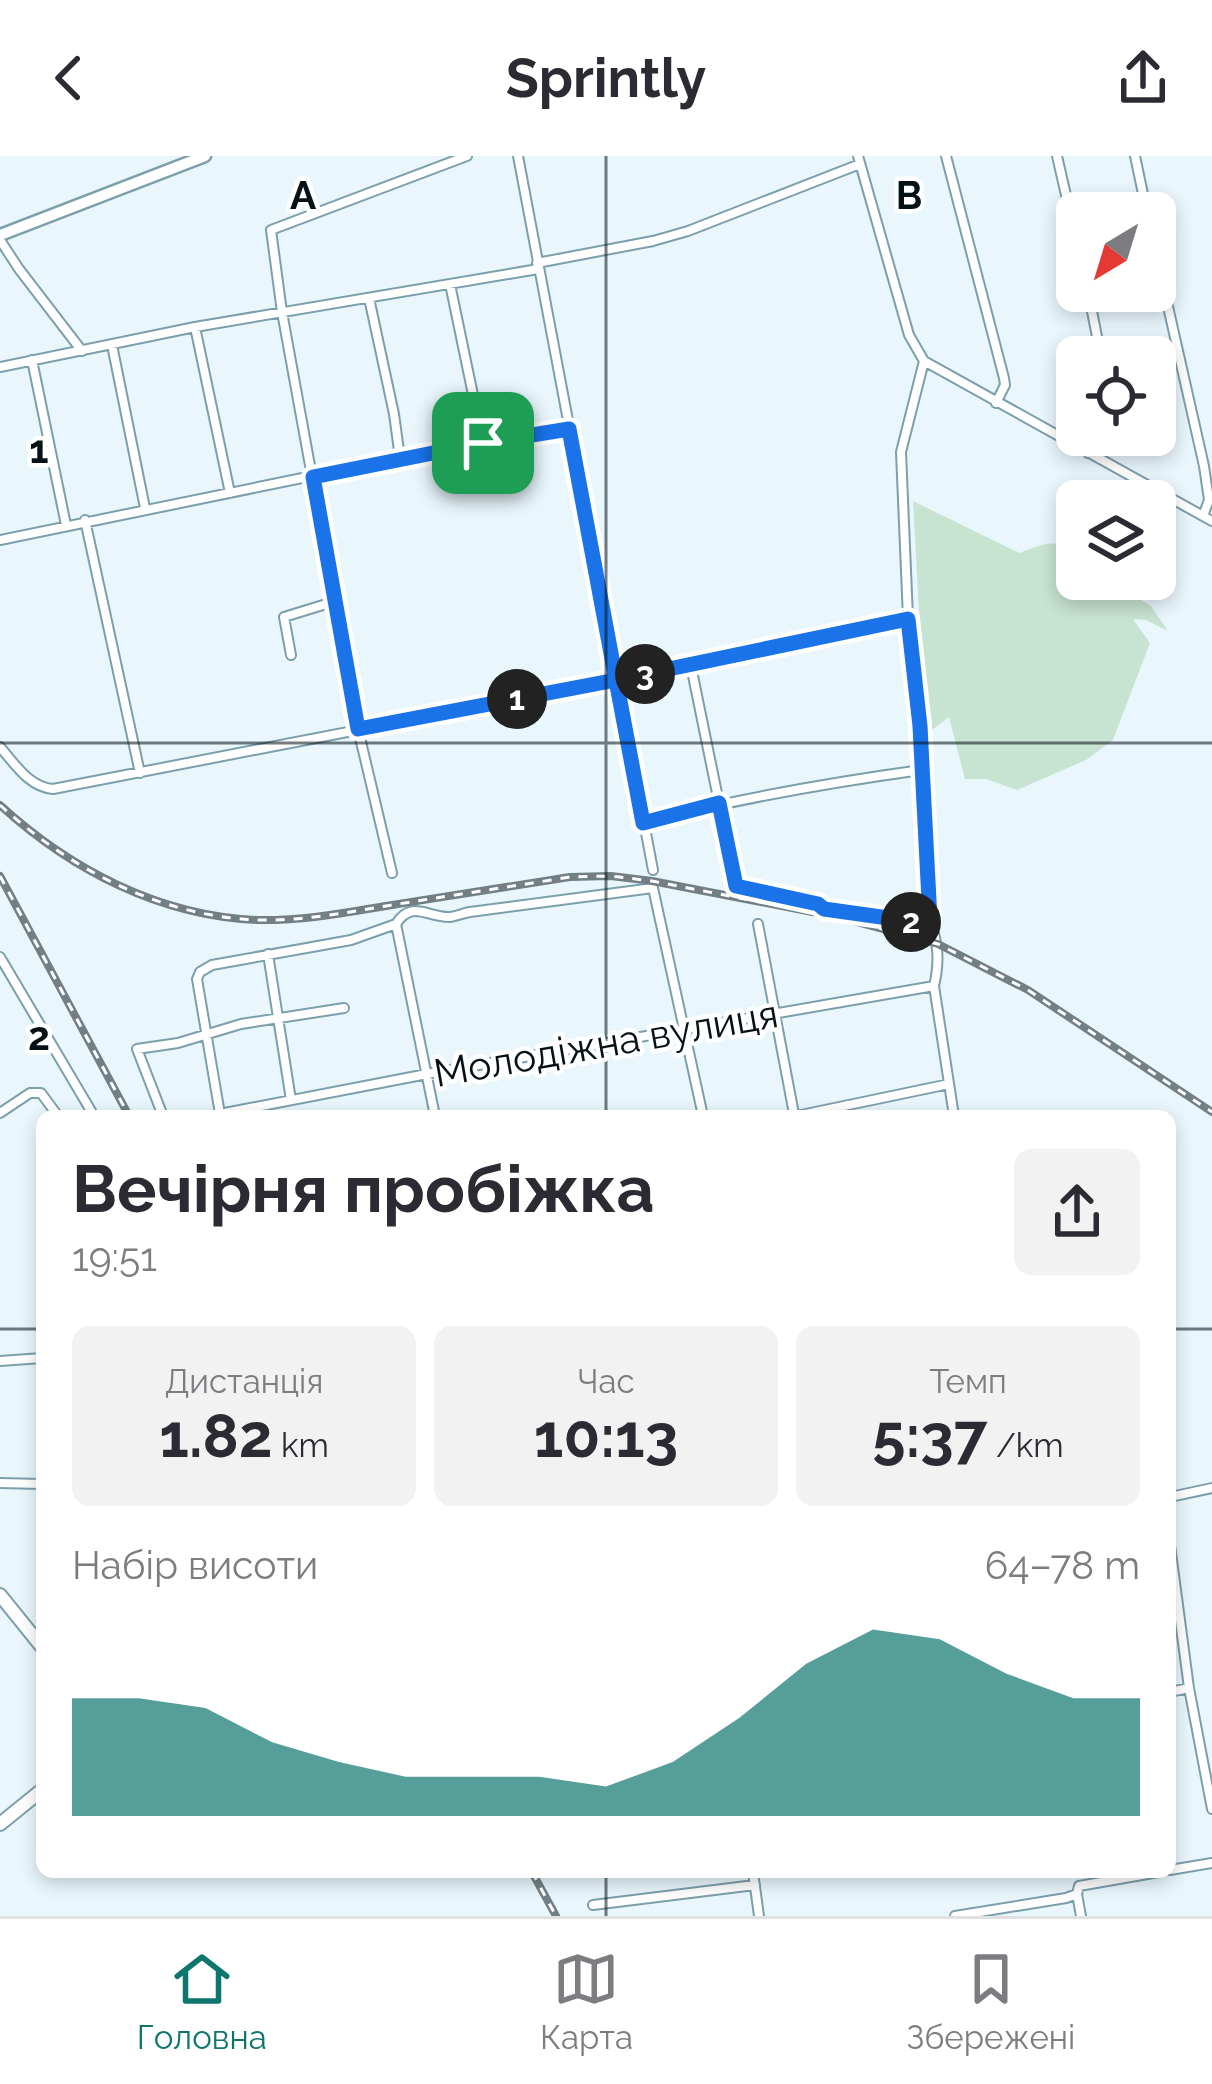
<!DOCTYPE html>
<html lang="uk">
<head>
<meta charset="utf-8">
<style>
	:root { --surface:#fff; --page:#f2f2f3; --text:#2b2b33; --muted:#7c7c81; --line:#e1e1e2; --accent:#0f766e }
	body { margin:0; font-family:Raleway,sans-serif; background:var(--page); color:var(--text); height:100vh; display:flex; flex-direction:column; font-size:45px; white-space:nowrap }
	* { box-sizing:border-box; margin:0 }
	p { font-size:39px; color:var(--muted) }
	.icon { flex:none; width:66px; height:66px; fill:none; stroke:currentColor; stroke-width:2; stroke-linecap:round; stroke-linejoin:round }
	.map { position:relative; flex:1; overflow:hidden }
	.panel { position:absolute; left:36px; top:954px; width:1140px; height:768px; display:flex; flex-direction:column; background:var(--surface); border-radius:18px; box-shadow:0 6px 18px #0003 }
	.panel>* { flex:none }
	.needle { width:78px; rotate:218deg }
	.fabs { position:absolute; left:1056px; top:36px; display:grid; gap:24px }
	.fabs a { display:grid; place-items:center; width:120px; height:120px; border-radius:18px; background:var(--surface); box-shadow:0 6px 18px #0003; font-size:60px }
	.pin { position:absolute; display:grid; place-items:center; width:102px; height:102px; color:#fff; margin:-51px; border-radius:24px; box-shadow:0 6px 18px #0006 }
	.km { position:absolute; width:60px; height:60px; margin:-30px; border-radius:50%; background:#222; color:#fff; font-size:33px; line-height:60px; text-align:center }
	.round { display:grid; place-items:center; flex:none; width:126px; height:126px; border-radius:18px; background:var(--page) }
	.head { display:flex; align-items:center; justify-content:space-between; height:204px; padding:0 36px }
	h1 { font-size:66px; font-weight:700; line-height:90px }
	.metrics { display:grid; grid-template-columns:repeat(3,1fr); gap:18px; height:204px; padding:12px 36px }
	.metrics div { display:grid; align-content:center; border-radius:18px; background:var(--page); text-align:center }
	.metrics b { font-size:60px; font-weight:700 }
	.metrics small { font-size:33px; font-weight:400 }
	.metrics p { font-size:33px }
	.chart { height:336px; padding:24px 36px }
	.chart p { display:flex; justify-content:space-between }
	.chart svg { width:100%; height:216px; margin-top:12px; fill:var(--accent); opacity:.7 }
	header { display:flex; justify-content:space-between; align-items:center; height:156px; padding:0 36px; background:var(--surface); font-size:54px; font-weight:700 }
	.tab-bar { display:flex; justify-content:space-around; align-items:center; height:168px; border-top:3px solid var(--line); background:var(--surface); font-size:33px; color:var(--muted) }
	.tab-bar a { display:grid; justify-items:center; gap:6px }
	.tab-bar .current { color:var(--accent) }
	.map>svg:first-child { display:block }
	.green { fill:#c7e3d1 }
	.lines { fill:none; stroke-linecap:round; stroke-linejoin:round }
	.minor-casing { stroke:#7c9fac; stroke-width:12 }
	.secondary-casing { stroke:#7c9fac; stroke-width:15 }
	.primary-casing { stroke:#7c9fac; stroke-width:16 }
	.minor { stroke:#fff; stroke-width:8 }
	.secondary { stroke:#fff; stroke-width:10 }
	.primary { stroke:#fff; stroke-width:12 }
	.rail-casing { stroke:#728085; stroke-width:8 }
	.rail { stroke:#fff; stroke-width:3; stroke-dasharray:9; stroke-linecap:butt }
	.route-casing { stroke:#fff; stroke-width:24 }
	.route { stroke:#1a73e8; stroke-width:15 }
	.grid { fill:none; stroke:#041116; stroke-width:3; stroke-opacity:0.55 }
	.labels { text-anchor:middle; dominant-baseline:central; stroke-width:9; stroke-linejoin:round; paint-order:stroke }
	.street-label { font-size:39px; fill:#041116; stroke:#fff }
	.grid-label { font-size:39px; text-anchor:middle; font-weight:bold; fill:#041116; stroke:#fff; stroke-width:9; stroke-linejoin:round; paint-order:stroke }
</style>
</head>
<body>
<header><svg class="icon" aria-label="back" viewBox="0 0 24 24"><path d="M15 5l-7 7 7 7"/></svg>Sprintly<svg class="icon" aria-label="share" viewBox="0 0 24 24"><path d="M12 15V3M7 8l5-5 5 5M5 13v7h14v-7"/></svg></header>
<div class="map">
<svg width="1212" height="1760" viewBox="0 0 1212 1760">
	<rect width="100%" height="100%" fill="#e9f7fd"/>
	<path class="green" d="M913,345L1019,397C1043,388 1057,380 1077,399V423H1107L1151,450L1168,475L1146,464L1133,463L1150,487L1113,584L1086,604L1017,634L986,623H965L949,561L932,574L919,454Z"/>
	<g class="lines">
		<defs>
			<path id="minor" d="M518,0L653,714
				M858,0L909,179L924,205L1212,365
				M946,0L1004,222L1005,229L996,247
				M1057,0L1077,87
				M1135,0L1147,57
				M0,84L19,113L82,195
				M1155,93L1204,310L1209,344L1203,360
				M537,107L653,85L688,75L860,8
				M450,128L483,287
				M1088,135L1101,201
				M369,142L394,258L400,302
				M195,171L230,337
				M112,189L145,352
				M32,204L66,369
				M924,205L901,296L908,462L920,570L930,763C938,788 940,805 934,830L954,960
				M0,211L195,171L538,113
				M1088,297L1089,279
				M85,364L140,617
				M0,384L400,302L569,273
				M291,499L284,461L336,445
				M691,510L736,730L818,748L824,753L924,767L930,763
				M0,591C15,608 29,631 53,633L616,524L908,462
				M643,667C735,643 827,627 921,614
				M392,717L358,573L282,156L271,74L467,0
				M396,768L435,960
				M758,768L794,958L796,960L949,928
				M268,798L291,944
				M0,801L94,960
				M0,957L30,937H41L58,960
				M220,958L197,823L200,816L212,809L351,784L396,768C412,743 428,762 450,761C457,760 464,757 470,756L653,732L703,960
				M163,960L137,893L178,887L241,868L344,852
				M209,960L427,918L934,830
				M0,1205L42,1202
				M0,1327L42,1328
				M1170,1341L1212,1332
				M1170,1389L1189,1532L1212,1653
				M1170,1536L1189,1532
				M1170,1714L1212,1707
				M753,1716L759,1760
				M1077,1738L1081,1760
				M593,1749L755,1729
				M955,1760L1066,1742L1077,1738L1079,1730L1159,1716"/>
			<path id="secondary" d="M0,79L205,0"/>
			<path id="primary" d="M0,1439L42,1491
				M0,1668L42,1634"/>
		</defs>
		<use href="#minor" class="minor-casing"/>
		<use href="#secondary" class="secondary-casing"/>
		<use href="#primary" class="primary-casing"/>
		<use href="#minor" class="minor"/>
		<use href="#secondary" class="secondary"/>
		<use href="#primary" class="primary"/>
		<defs>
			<path id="rail" d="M0,649C71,714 160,760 257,764C301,765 344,757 386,750C447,740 508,731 570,721L611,720L652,725L838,761L938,788L1028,834L1212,956
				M0,720L129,960
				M532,1716L556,1760"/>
		</defs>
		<use href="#rail" class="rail-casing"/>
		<use href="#rail" class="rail"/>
	</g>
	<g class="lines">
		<defs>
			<path id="route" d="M483,287L313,321L358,573L616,524L643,667L719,647L736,730L818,748L824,753L924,767L930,764L920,570L908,463L616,524L569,273L483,287"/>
		</defs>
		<use href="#route" class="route-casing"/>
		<use href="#route" class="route"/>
	</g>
	<path class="grid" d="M606,0V960M0,587H1212M0,1173H42M1170,1173H1212M606,1716V1760"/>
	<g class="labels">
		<g class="street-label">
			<text transform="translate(606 887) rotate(-10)">Молодіжна вулиця</text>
		</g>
	</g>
	<g class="grid-label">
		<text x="303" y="53">A</text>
		<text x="909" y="53">B</text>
		<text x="39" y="307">1</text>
		<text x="39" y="894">2</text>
	</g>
</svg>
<div class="fabs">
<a><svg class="needle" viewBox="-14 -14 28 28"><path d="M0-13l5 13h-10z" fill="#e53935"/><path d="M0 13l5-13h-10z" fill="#7c7c81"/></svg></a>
<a><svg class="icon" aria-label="locate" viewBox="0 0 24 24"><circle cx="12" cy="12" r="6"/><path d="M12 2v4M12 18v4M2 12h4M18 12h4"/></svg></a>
<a><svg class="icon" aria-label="layers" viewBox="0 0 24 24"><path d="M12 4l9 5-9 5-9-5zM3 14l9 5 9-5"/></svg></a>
</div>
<div class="pin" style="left:483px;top:287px;background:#1e9e55"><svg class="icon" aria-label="arrive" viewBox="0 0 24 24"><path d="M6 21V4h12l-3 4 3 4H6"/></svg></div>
<b class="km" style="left:517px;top:543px">1</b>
<b class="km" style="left:911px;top:766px">2</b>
<b class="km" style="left:645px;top:518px">3</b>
<section class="panel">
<div class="head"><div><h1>Вечірня пробіжка</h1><p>19:51</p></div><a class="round"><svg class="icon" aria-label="share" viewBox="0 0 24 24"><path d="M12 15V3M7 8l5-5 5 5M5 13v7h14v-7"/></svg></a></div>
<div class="metrics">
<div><p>Дистанція</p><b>1.82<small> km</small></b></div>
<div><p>Час</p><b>10:13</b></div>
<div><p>Темп</p><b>5:37<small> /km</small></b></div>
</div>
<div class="chart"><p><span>Набір висоти</span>64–78 m</p>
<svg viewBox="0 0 160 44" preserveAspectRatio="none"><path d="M0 44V20L10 20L20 22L30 29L40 33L50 36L60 36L70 36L80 38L90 33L100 24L110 13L120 6L130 8L140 15L150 20L160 20V44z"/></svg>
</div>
</section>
</div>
<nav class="tab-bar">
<a class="current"><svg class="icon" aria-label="home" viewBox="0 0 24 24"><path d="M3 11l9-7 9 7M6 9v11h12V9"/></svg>Головна</a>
<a><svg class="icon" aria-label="map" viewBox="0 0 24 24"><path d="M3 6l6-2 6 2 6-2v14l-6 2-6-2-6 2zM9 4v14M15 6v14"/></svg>Карта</a>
<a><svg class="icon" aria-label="saved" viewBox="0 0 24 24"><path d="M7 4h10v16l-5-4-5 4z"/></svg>Збережені</a>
</nav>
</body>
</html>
